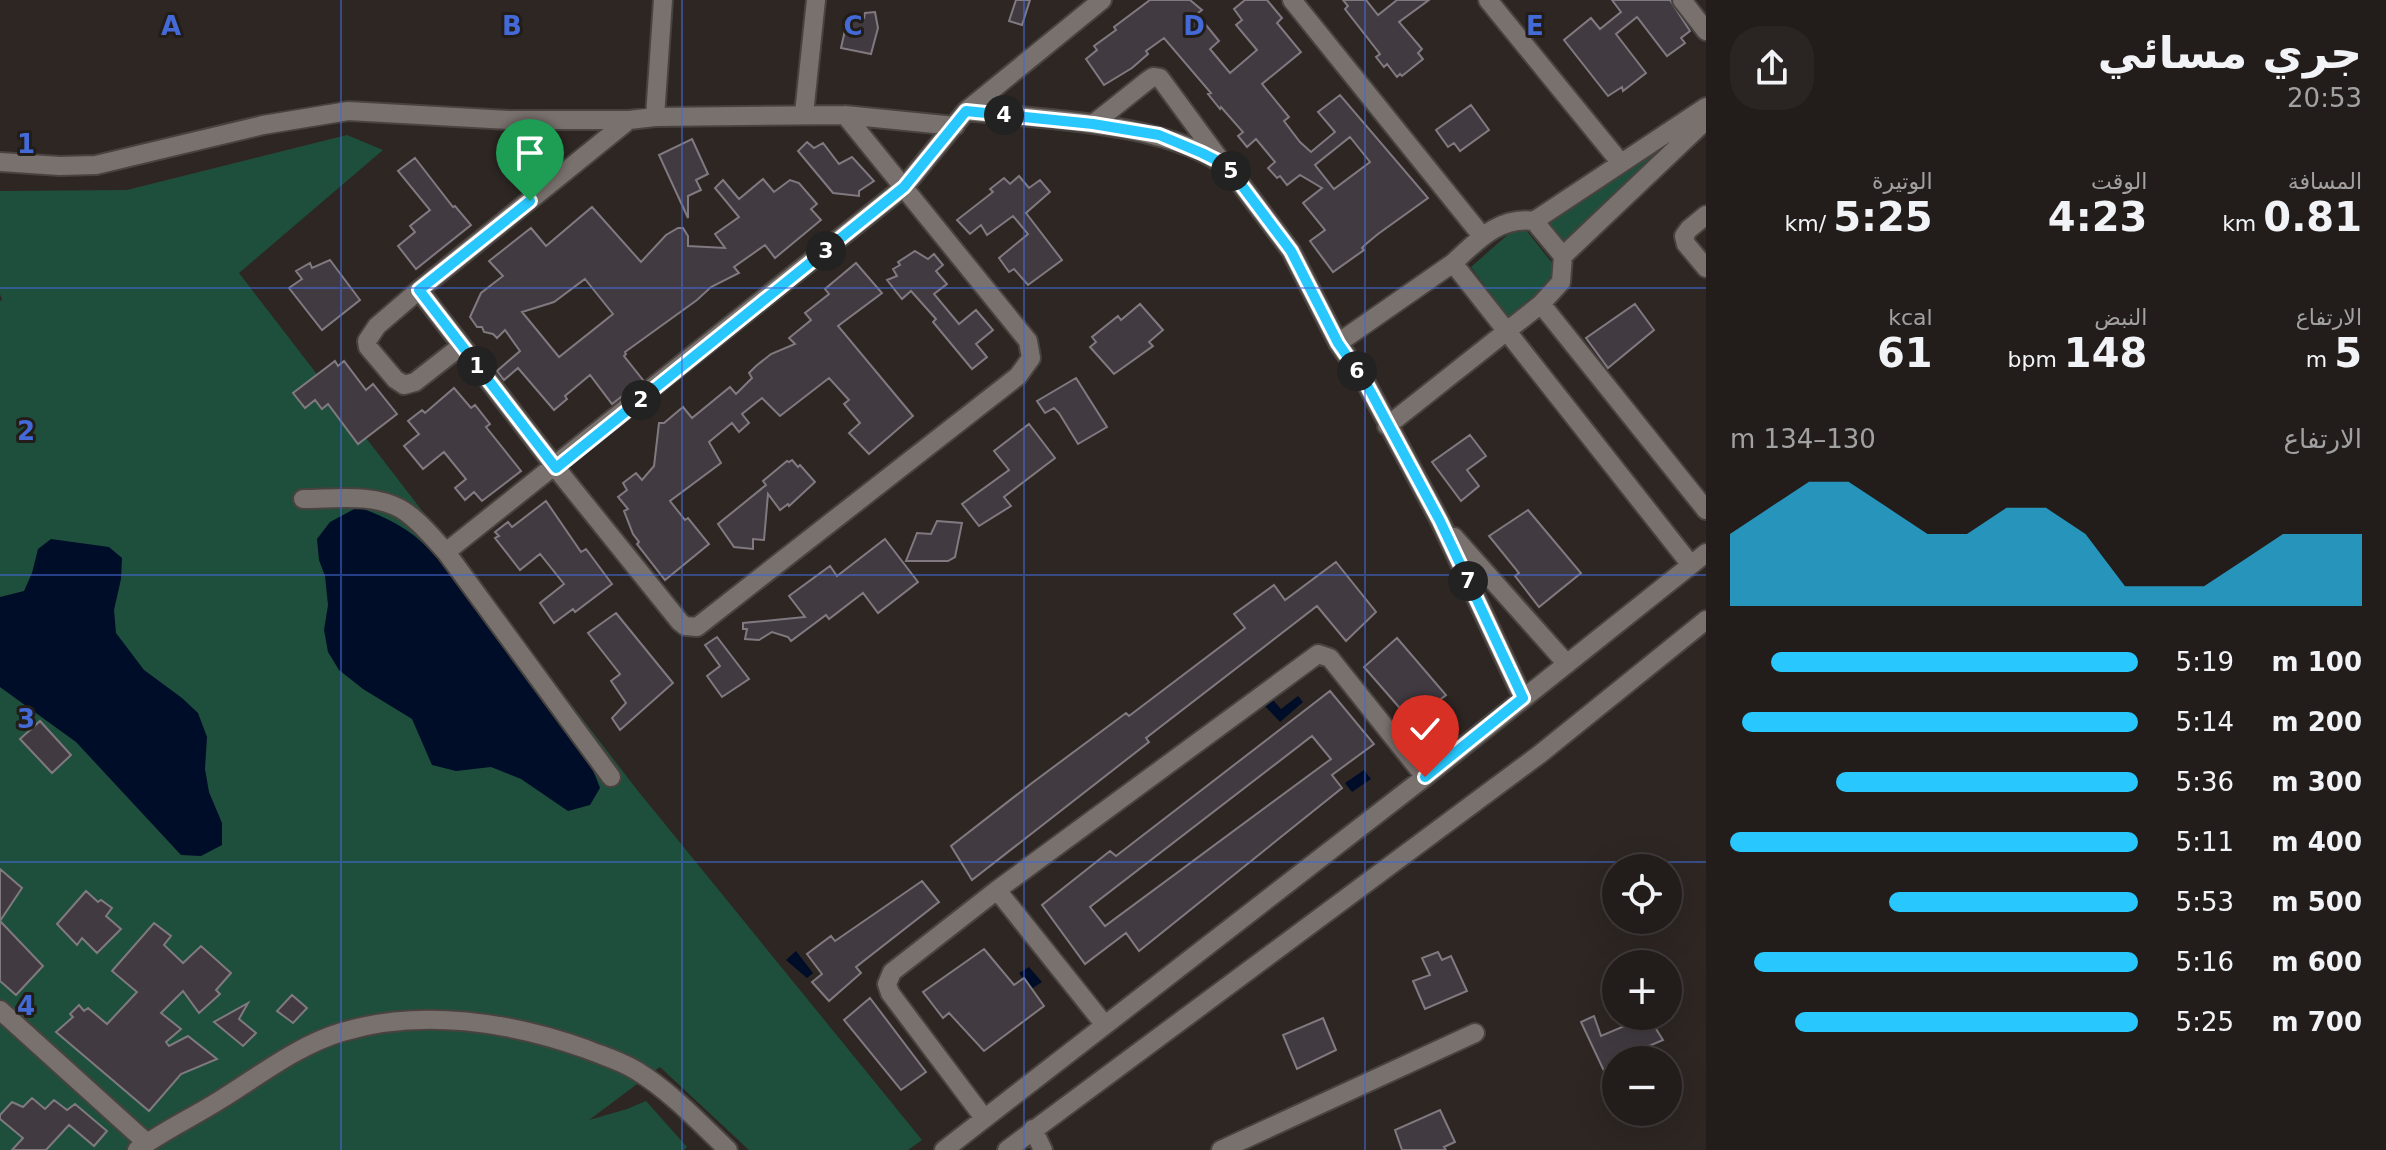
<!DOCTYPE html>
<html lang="ar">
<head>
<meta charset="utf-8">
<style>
	:root { --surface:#221c1a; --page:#2a2523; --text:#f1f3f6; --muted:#a2a1a2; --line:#3f3a39; --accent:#28c8ff }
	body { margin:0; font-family:"DejaVu Sans",Vazirmatn,sans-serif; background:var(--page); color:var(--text); direction:rtl; height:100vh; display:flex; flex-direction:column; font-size:30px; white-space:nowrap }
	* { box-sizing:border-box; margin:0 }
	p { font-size:26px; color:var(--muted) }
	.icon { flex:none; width:44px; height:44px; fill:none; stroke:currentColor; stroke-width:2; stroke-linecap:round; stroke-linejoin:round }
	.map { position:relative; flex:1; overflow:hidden; direction:ltr }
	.side { display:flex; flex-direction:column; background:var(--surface); width:680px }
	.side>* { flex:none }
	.tools { position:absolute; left:1602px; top:854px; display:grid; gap:16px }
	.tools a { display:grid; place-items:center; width:80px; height:80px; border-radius:50%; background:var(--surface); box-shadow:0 8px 32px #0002,0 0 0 2px var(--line); font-size:40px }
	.pin { position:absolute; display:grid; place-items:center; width:68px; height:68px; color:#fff; margin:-82px -34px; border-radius:50% 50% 50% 0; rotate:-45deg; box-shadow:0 0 8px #0007 }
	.pin .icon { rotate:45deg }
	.km { position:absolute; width:40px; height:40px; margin:-20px; border-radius:50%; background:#222; color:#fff; font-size:22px; line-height:40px; text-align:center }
	.round { display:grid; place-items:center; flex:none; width:84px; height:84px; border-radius:32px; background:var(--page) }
	.summary { display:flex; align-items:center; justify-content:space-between; height:136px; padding:0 24px }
	h1 { font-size:44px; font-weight:700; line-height:60px }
	.metrics { display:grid; grid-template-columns:repeat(3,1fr); gap:12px; height:136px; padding:8px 24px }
	.metrics div { display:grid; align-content:center }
	.metrics b { font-size:40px; font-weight:700 }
	.metrics small { font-size:22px; font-weight:400 }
	.metrics p { font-size:22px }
	.chart { height:224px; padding:16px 24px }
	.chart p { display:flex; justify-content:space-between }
	.chart svg { width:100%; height:144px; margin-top:8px; fill:var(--accent); opacity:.7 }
	ul { padding:0 24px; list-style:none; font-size:26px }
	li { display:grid; grid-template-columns:128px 96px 1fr; align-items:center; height:60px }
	li i { height:20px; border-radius:10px; background:var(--accent) }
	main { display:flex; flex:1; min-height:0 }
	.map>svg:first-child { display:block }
	.green { fill:#1e4f3c }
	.water { fill:#000d28 }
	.building { fill:#413b41; stroke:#807a80; stroke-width:2; fill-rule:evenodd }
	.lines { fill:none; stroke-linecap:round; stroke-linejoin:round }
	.minor-casing { stroke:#494340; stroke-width:22 }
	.minor { stroke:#79716d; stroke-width:18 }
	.route-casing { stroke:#fff; stroke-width:16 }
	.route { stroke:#28c8ff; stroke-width:10 }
	.grid { fill:none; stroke:#436ad7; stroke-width:2; stroke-opacity:0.55 }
	.grid-label { font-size:26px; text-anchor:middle; font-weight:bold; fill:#436ad7; stroke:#231d19; stroke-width:6; stroke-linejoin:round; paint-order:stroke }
</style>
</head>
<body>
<main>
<section class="side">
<div class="summary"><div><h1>جري مسائي</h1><p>20:53</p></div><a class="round"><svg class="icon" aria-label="share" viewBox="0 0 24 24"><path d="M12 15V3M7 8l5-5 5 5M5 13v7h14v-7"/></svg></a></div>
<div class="metrics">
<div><p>المسافة</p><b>0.81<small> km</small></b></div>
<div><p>الوقت</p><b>4:23</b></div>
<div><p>الوتيرة</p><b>5:25<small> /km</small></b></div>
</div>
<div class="metrics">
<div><p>الارتفاع</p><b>5<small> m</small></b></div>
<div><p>النبض</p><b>148<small> bpm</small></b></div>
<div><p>kcal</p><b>61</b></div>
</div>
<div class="chart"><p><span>الارتفاع</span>130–134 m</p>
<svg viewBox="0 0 160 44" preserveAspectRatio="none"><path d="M0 44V22L10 14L20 6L30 6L40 14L50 22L60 22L70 14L80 14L90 22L100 38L110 38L120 38L130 30L140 22L150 22L160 22V44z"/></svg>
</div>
<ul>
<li><b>100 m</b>5:19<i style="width:90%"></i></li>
<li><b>200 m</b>5:14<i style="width:97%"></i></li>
<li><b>300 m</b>5:36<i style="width:74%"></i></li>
<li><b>400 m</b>5:11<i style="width:100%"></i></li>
<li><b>500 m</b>5:53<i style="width:61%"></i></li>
<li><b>600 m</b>5:16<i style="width:94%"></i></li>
<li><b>700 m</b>5:25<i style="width:84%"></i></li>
</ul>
</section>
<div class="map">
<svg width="1706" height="1150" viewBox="0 0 1706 1150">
	<rect width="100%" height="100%" fill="#2d2623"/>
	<path class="green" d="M1698,125L1562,245L1547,223L1684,126Z
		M347,135L383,150L239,273L638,791L922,1140L908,1150H749L660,1067L589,1120L627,1109L646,1101L687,1147L684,1150H0V301L2,300L0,294V191L127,190Z
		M1513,230H1526L1561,274L1508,317L1471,267Z"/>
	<path class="water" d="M358,507C386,517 409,528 430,550C453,575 472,606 493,634C531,684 579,728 600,788L590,805L568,811L521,779L491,767L456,771L432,765L412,719L363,689L339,670L328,652L324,630L328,605L325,576L319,560L317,539L330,522Z
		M51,539L109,547L122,558L121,579L114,610L116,633L144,670L182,698L198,713L207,737L205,769L209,792L222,823V845L201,856L181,855L76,742L0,687V597L24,591L32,573L38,549Z
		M1298,696L1303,702L1280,722L1265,706L1273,700L1281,709Z
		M1364,770L1371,779L1352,792L1345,783Z
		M796,951L813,973L807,978L786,960Z
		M1029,967L1042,982L1031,989L1019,973Z"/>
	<path class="building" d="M1016,0H1030L1022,25L1009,21Z
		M1150,0H1190L1202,10L1197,14L1219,41L1210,49L1230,73L1257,50L1236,25L1242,20L1234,9L1245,0H1267L1282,18L1277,23L1301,52L1262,84L1289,117L1284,121L1300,142L1311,152L1335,132L1318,112L1340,95L1428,198L1378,234L1366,244L1362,248L1364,250L1333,272L1310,241L1325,230L1303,203L1322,188L1300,175L1287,185L1280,176L1277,178L1268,168L1275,162L1256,139L1247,147L1238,136L1243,132L1221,107L1220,109L1208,94L1211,93L1164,38L1146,51L1148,54L1132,68L1104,85L1086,59L1097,50L1094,46L1116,30L1114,27ZM1350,137L1370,162L1334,189L1315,165Z
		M1343,0H1366L1378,15L1397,0H1429L1399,22L1422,49L1418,53L1423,59L1402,76L1400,74L1397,77L1387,64L1384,67L1376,57L1380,54L1345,9L1348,6Z
		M1612,0H1670L1690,31L1681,38L1685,43L1667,56L1637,17L1616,34L1646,73L1623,91L1622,87L1608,96L1564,40L1591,18L1600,29L1621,12Z
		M875,12L878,28L871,54L841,48L848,17L864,18L865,13Z
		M1471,105L1489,130L1460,151L1454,143L1448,147L1436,130Z
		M692,139L708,174L696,180L701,190L688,196V218L659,155Z
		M807,142L814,148L823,143L839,164L852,157L874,181L859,191V196L833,193L798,151Z
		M415,158L453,207L455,206L471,225L416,269L398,246L415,232L410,226L430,210L398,171Z
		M1019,176L1029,188L1040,180L1050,192L1026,213L1062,260L1028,285L1014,269L1009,272L999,258L1028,234L1013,216L987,235L981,225L970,234L957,220L993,192L990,189L1004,178L1010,184Z
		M763,179L774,192L790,180L799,183L817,204L811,209L821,220L775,258L765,245L734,267L739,273L711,287L697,300L625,352L626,354L624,356L643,380L612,404L590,375L565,396L567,399L554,410L518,368L504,380L497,371L520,351L505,330L497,338L493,334L484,332L482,327H477L470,317L481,293L503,276L489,261L531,228L546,246L592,207L641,262L666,235L678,228H683L688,236V246L725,248L715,234L739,217L715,188L723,180L739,199ZM585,279L613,314L559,357L522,312L554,302Z
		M915,251L928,259L934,254L943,265L936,271L947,284L934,294L959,324L976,310L993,330L976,344L987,357L972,369L933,322L936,319L911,291L902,299L887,280L897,276L893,269L900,265L898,262Z
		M330,260L360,300L322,330L289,288L302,279L296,271L310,263L312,268Z
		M856,263L882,293L838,326L913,416L869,454L849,433L860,423L844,404L849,400L829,378L780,416L762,398L742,414L749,423L739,432L732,423L709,442L721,463L670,501L685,520L688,518L709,544L665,580L637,544L639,542L633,534L624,511L628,509L618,497L627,490L623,483L636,473L642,480L654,466L659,423H664L683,407L692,418L730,387L736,394L752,378L749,373L756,366L771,354L795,344L789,338L811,320L805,313L829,294L825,289Z
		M1140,304L1163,330L1149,342L1153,346L1114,374L1090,347L1096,342L1092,337L1118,316L1121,320Z
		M1635,304L1654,330L1608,368L1586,338Z
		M335,361L338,366L344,361L366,390L373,384L397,414L358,444L328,404L322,409L315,400L305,408L293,393Z
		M1076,378L1107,427L1078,444L1059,413L1054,408L1045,413L1037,401Z
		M454,388L471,408L475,405L490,424L486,427L521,471L482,501L474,492L465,500L455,488L466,479L444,452L423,469L404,446L419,434L408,421L422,410L425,413Z
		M1029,424L1055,458L1004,497L1011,506L979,526L962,504L1009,470L994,451Z
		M1470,435L1486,456L1467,470L1479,486L1461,501L1432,462Z
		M792,460L798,467L800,465L815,482L789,506L788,504L780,510L768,494L764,540L753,539V549L734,547L718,524L766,485L763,481L787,461L789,462Z
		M546,501L581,552L586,549L612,584L575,612L573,609L554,623L540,603L564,584L540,554L520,570L495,538L499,536L495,532L508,522L512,527Z
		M1528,510L1581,573L1539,607L1515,576L1519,573L1489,536Z
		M937,521L962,523L955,557L948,561H906L917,533L931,534Z
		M885,539L918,582L878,613L863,593L829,619L826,615L791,641L788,637L772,632L759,640L745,639L747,629H743V623L805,617L789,596L830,566L837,576Z
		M1336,562L1376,612L1346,641L1317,606L1146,738L1149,742L972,880L951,846L1032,783L1126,713L1129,716L1245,628L1234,614L1274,585L1285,600Z
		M616,613L673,683L620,730L612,718L626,703L611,681L620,674L588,633Z
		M717,637L749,679L722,697L707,676L720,666L705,645Z
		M1397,638L1446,695L1412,722L1364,667Z
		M1330,691L1374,744L1332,775L1342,788L1139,951L1126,933L1085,964L1042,905L1110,851L1116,856ZM1312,736L1331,759L1105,926L1090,907Z
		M40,721L71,755L52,773L20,739Z
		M0,869L22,888L0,921Z
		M922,881L939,902L856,967L861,973L829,1001L812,982L822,974L807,954L831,936L835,941Z
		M86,891L98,902L101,900L112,908L106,916L121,929L97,953L82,938L77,945L57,924Z
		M0,921L43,966L16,995L0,981Z
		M154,923L171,936L164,945L183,963L201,946L231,973L216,990L220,994L199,1013L183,991L161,1013L181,1029L166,1042L169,1046L188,1036L217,1059L181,1074L149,1111L56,1032L73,1017L70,1014L79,1005L84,1011L88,1008L107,1024L137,992L112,971Z
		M984,949L1014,985L1024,978L1044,1006L984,1051L949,1013L943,1018L923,992Z
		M1438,952L1442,960L1451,956L1467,991L1425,1009L1413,981L1430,975L1422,958Z
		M292,995L307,1008L293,1023L277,1011Z
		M870,998L926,1072L901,1090L844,1020Z
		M248,1003L239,1019L256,1033L243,1046L214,1022Z
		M1594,1016L1601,1036L1648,1016L1663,1040L1616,1060L1610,1065L1611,1068L1604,1071L1581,1022Z
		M1323,1018L1336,1050L1297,1069L1283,1035Z
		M32,1098L45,1109L54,1100L67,1110L75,1104L107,1131L94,1146L69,1125L46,1150H12L23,1138L0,1119V1115L12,1102L23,1107Z
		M1440,1110L1455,1142L1444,1147L1446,1150H1402L1395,1130Z"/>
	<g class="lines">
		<defs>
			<path id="minor" d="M1292,0L1482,236
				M1488,0L1620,162
				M1682,0L1706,31
				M966,111C1039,119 1176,122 1231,171L1291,251L1338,343L1367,385L1440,521L1523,698
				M804,114L816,0
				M655,117L663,0
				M1093,124L1147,81L1153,77L1160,78L1221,161
				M0,162L60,166L96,165L263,125L348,111L509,120H629L655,117L845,115L955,126
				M1706,215L1689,229L1684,236L1686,244L1706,268
				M1534,221L1563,256
				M419,290L556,468L680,622L685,626L697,627L1018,376L1031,358L1028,341L845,115
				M1541,304L1706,510
				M1338,343L1453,263
				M461,346L415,382L404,385L395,379L368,347L367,341L377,326L419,290L629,120
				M1387,426L1541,304L1561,282L1563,256L1706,120
				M303,499C334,499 373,493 401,509C418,519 433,538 446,552L611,777
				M1454,537L1567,664
				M446,552L904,187L966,111L1102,0
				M1691,565L1453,263C1477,241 1499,216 1534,221L1706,107
				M997,890L1104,1024
				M0,1010L147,1143
				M984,1118L890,993L887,984L892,972L997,890L1318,654L1330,658L1425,777
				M1033,1129L1043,1150
				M137,1150C163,1131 193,1117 220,1100C259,1076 298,1045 342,1032C421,1008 510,1022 586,1049C603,1056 621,1061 637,1071C671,1092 699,1122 728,1150
				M944,1150L1425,777L1706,553
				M1007,1150L1540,754L1706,620
				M1221,1150L1475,1033"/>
		</defs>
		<use href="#minor" class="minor-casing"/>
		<use href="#minor" class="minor"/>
	</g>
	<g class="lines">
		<defs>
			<path id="route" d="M530,201L419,290L556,468L904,187L966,111L1093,124L1159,135L1202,153L1222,163L1231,171L1291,251L1338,343L1367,385L1440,521L1523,698L1425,777"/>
		</defs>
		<use href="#route" class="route-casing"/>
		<use href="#route" class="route"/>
	</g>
	<path class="grid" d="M341,0V1150M682,0V1150M1024,0V1150M1365,0V1150M0,288H1706M0,575H1706M0,862H1706"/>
	<g class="grid-label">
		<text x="171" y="35">A</text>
		<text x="512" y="35">B</text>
		<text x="853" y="35">C</text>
		<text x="1194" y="35">D</text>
		<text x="1535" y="35">E</text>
		<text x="26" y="153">1</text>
		<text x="26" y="440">2</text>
		<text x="26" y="728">3</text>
		<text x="26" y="1015">4</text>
	</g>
</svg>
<div class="tools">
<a><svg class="icon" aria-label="locate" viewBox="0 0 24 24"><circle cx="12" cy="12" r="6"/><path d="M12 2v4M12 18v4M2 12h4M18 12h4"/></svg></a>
<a>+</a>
<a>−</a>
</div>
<div class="pin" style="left:530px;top:201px;background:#1e9e55"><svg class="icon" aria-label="arrive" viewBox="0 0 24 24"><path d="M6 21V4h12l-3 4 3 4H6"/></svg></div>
<div class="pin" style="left:1425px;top:777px;background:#d93025"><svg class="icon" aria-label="check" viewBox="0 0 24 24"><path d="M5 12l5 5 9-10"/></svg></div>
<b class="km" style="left:477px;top:366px">1</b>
<b class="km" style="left:641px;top:400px">2</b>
<b class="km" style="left:826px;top:251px">3</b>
<b class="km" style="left:1004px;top:115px">4</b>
<b class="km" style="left:1231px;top:171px">5</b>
<b class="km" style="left:1357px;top:371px">6</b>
<b class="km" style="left:1468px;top:581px">7</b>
</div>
</main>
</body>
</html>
